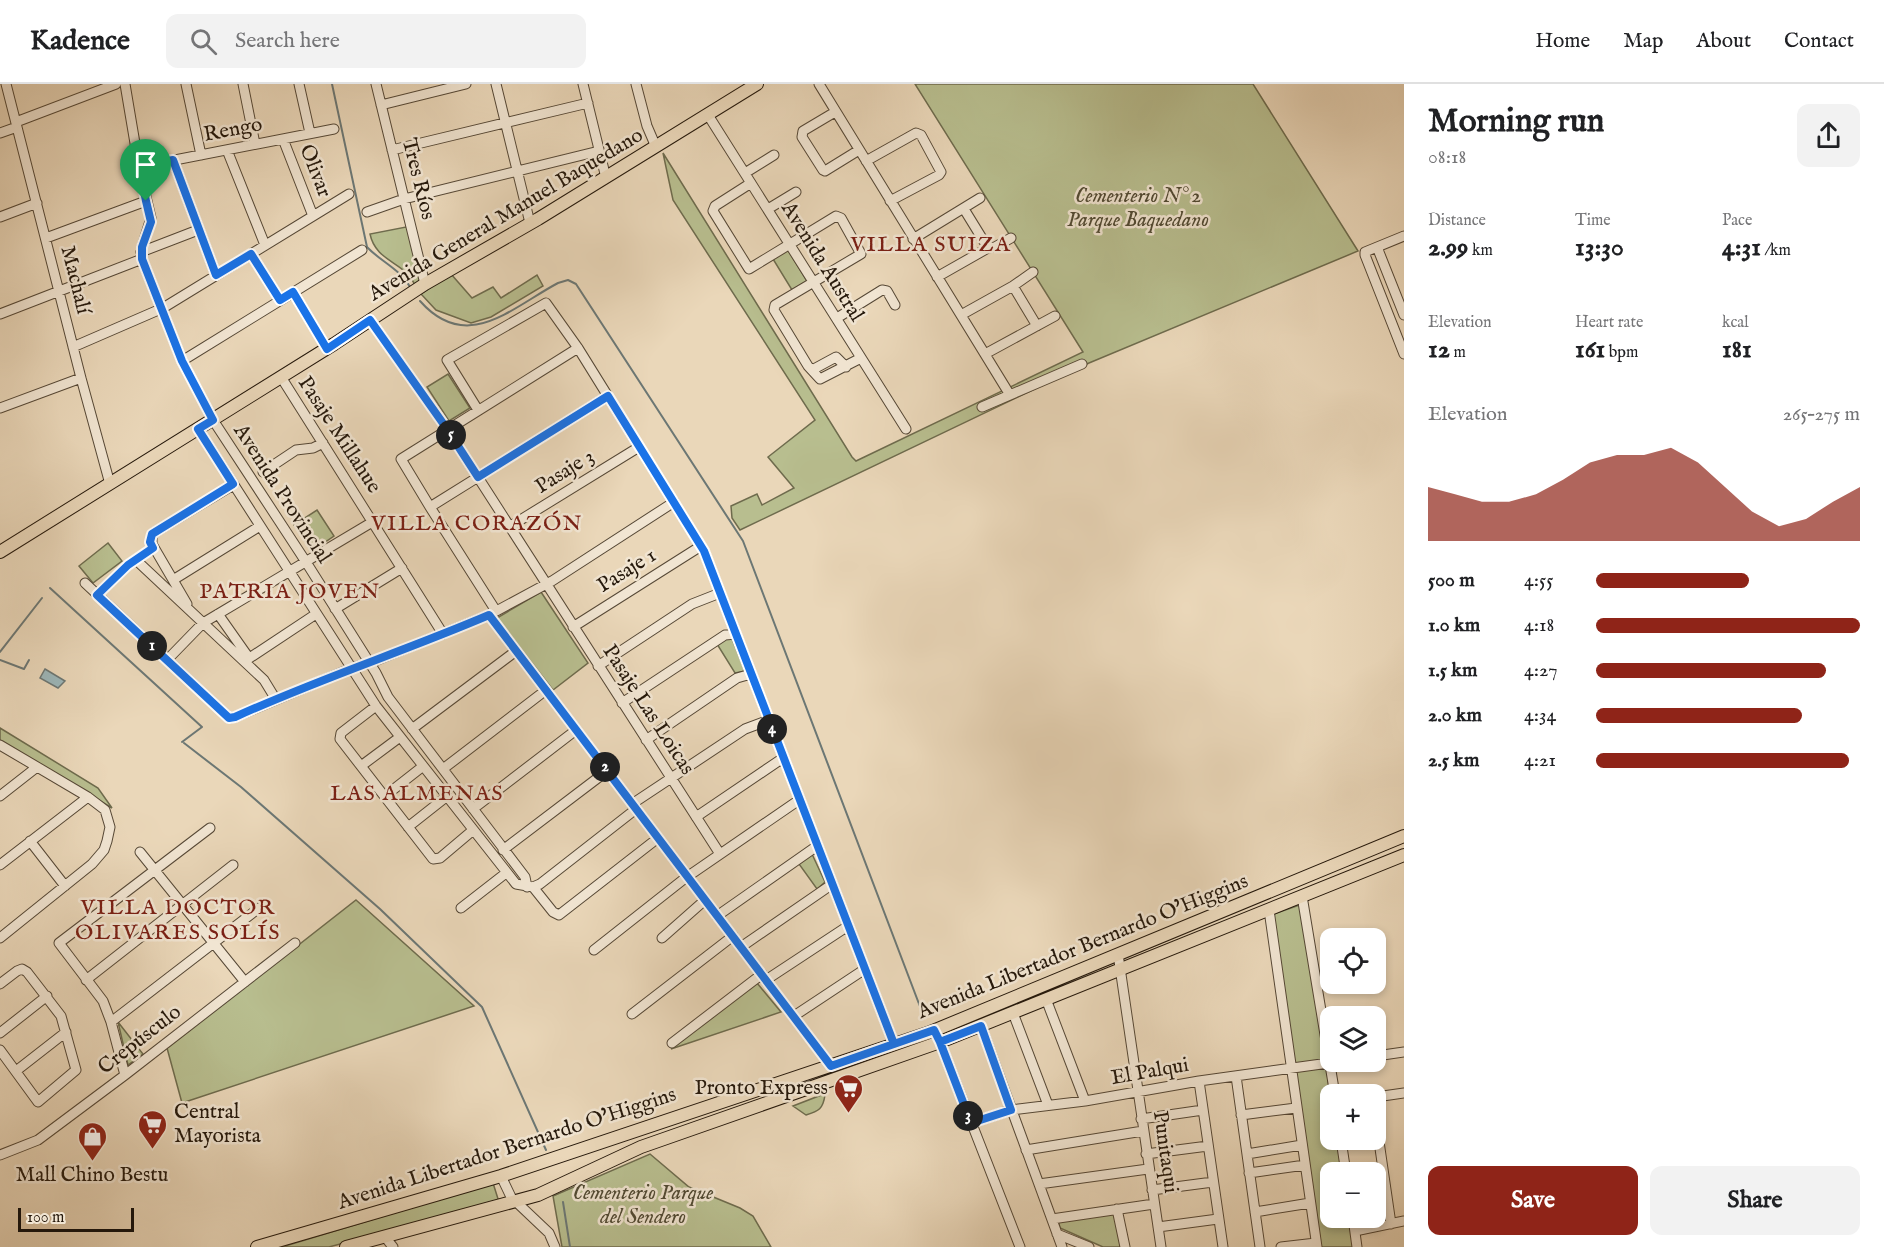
<!DOCTYPE html>
<html lang="en">
<head>
<meta charset="utf-8">
<style>
	:root { --surface:#fff; --page:#f2f2f2; --text:#202124; --muted:#757577; --line:#e0e0e0; --accent:#8f2418 }
	body { margin:0; font-family:"IM FELL English",serif; background:var(--page); color:var(--text); height:100vh; display:flex; flex-direction:column; font-size:22px; white-space:nowrap }
	* { box-sizing:border-box; margin:0 }
	p { font-size:20px; color:var(--muted) }
	.icon { flex:none; width:33px; height:33px; fill:none; stroke:currentColor; stroke-width:2; stroke-linecap:round; stroke-linejoin:round }
	.map { position:relative; flex:1; overflow:hidden }
	.panel { display:flex; flex-direction:column; background:var(--surface); width:480px }
	.panel>* { flex:none }
	.buttons { position:absolute; left:1320px; top:844px; display:grid; gap:12px }
	.buttons a { display:grid; place-items:center; width:66px; height:66px; border-radius:12px; background:var(--surface); box-shadow:0 3px 9px #0003; font-size:30px }
	.scale { position:absolute; left:18px; bottom:15px; width:116px; box-sizing:border-box; padding-left:6px; border:3px solid #25180b; border-top:0; font-size:16px; line-height:21px; white-space:nowrap; color:#25180b; -webkit-text-stroke:4px #f1e5d2; paint-order:stroke }
	.pin { position:absolute; display:grid; place-items:center; width:51px; height:51px; color:#fff; margin:-62px -26px; border-radius:50% 50% 50% 0; rotate:-45deg; box-shadow:0 0 6px #0007 }
	.pin .icon { rotate:45deg }
	.km { position:absolute; width:30px; height:30px; margin:-15px; border-radius:50%; background:#222; color:#fff; font-size:16px; line-height:30px; text-align:center }
	.round { display:grid; place-items:center; flex:none; width:63px; height:63px; border-radius:12px; background:var(--page) }
	.summary { display:flex; align-items:center; justify-content:space-between; height:102px; padding:0 24px }
	h1 { font-size:33px; font-weight:800; line-height:45px }
	.metrics { display:grid; grid-template-columns:repeat(3,1fr); gap:9px; height:102px; padding:6px 24px }
	.metrics div { display:grid; align-content:center }
	.metrics b { font-size:26px; font-weight:800 }
	.metrics small { font-size:16px; font-weight:400 }
	.metrics p { font-size:16px }
	.chart { height:168px; padding:12px 24px }
	.chart p { display:flex; justify-content:space-between }
	.chart svg { width:100%; height:108px; margin-top:6px; fill:var(--accent); opacity:.7 }
	.cta { display:flex; gap:12px; margin-top:auto; padding:12px 24px }
	.cta a { flex:1; height:69px; border-radius:12px; background:var(--accent); color:#fff; font-size:24px; font-weight:800; line-height:69px; text-align:center }
	.cta a+a { background:var(--page); color:var(--text) }
	ul { padding:0 24px; list-style:none; font-size:20px }
	li { display:grid; grid-template-columns:96px 72px 1fr; align-items:center; height:45px }
	li i { height:15px; border-radius:8px; background:var(--accent) }
	header { display:flex; align-items:center; gap:36px; box-sizing:border-box; height:84px; padding:0 30px; background:var(--surface); border-bottom:2px solid var(--line) }
	header strong { font-size:28px }
	nav { display:flex; gap:33px; margin-inline-start:auto; font-size:21px }
	.search { width:420px; height:54px; background:var(--page); display:flex; align-items:center; gap:15px; box-sizing:border-box; padding:0 21px; border-radius:12px; color:var(--muted); font-size:22px }
	main { display:flex; flex:1; min-height:0 }
	.map>svg:first-child { display:block }
	.green { fill:#b8be8f; stroke:#6e6b4d; stroke-width:1.5 }
	.water { fill:#9cb7ba; stroke:#6c7774; stroke-width:1.5 }
	.lines { fill:none; stroke-linecap:round; stroke-linejoin:round }
	.stream { stroke:#6c7774; stroke-width:2 }
	.minor-casing { stroke:#564836; stroke-width:11 }
	.major-casing { stroke:#25180b; stroke-width:14 }
	.minor { stroke:#f1e5d2; stroke-width:9 }
	.major { stroke:#ead7b9; stroke-width:12 }
	.route-casing { stroke:#fff; stroke-width:12 }
	.route { stroke:#1a73e8; stroke-width:8 }
	.labels { text-anchor:middle; dominant-baseline:central; stroke-width:5; stroke-linejoin:round; paint-order:stroke }
	.street-label { font-size:21px; fill:#25180b; stroke:#f1e5d2 }
	.park-label { font-size:21px; font-style:italic; fill:#514a33; stroke:#f1e5d2 }
	.poi-label { font-size:21px; fill:#25180b; stroke:#f1e5d2; text-anchor:end }
	.neighbourhood-label { font-size:22px; letter-spacing:1.5px; fill:#7a1f14; stroke:#f1e5d2 }
</style>
</head>
<body>
<header>
<strong>Kadence</strong>
<div class="search"><svg class="icon" aria-label="search" viewBox="0 0 24 24"><circle cx="10" cy="10" r="6"/><path d="M15 15l6 6"/></svg>Search here</div>
<nav><a>Home</a><a>Map</a><a>About</a><a>Contact</a></nav>
</header>
<main>
<div class="map">
<svg width="1404" height="1163" viewBox="0 0 1404 1163">
	<rect width="100%" height="100%" fill="#ead7b9"/>
	<filter id="stains"><feTurbulence type="fractalNoise" baseFrequency=".00333" numOctaves="4"/><feColorMatrix values="0 0 0 0 .2 0 0 0 0 .09 0 0 0 0 .02 0 0 0 .5 -.17"/></filter>
	<radialGradient id="worn" r=".72"><stop offset=".6" stop-color="#630" stop-opacity="0"/><stop offset="1" stop-color="#630" stop-opacity=".3"/></radialGradient>
	<path class="green" d="M915,0H1253L1358,167L1089,279L740,446L732,434L731,422L757,410L762,421L794,404L768,373L815,336L673,116L663,69L852,373L856,377L1083,268Z
		M411,142L424,196L415,202C407,178 376,179 370,150Z
		M788,166L807,197L792,206L773,175Z
		M451,190L472,214L493,203L501,214L537,191L543,202L491,233L471,239L436,226L421,210Z
		M448,290L470,324L449,337L427,303Z
		M317,426L334,452L315,465L310,464L294,441Z
		M108,459L122,477L93,499L79,482Z
		M541,508L588,579L553,606L497,534Z
		M726,555H732L745,587L735,589L717,560Z
		M0,644L98,704L112,724L0,657Z
		M812,770L825,798L817,805L799,780Z
		M356,816L474,922L182,1019L167,964Z
		M1305,819L1330,1011V1056H1338L1343,1089H1330V1134H1349L1353,1163H1319L1271,831Z
		M757,899L781,928L671,965Z
		M118,938L143,970L128,981Z
		M824,1010L825,1011C823,1025 819,1027 806,1031L793,1022Z
		M650,1070L689,1103L740,1124L753,1132L771,1163H562L553,1112Z
		M493,1099L499,1118L329,1163H282Z
		M1114,1128L1121,1163H1103L1060,1144L1058,1136Z"/>
	<path class="water" d="M45,585L65,597L58,604L40,594Z"/>
	<g class="lines">
		<path class="stream" d="M332,0L367,163C381,178 402,186 411,205
			M420,217C467,270 511,224 558,199L568,196L576,200L743,457L924,933
			M50,504L202,643L182,658
			M0,568L42,514
			M0,576L24,585L29,576
			M184,659L241,703L380,825L482,923L546,1066
			M940,971L955,1010
			M563,1118L570,1163"/>
		<defs>
			<path id="minor" d="M6,0L81,294L110,400
				M125,0L139,83L151,134L142,163V175L182,277L213,336L306,478L376,589L388,613L525,793L527,803
				M186,0L201,71
				M243,0L255,60
				M299,0L310,49
				M376,0L425,200
				M496,0L530,139
				M583,0L606,94
				M636,0L647,42L656,63
				M819,0L1010,311
				M381,21L466,0
				M835,28L803,47L802,53L823,86L825,87L859,66
				M708,31L906,345
				M16,38L116,0
				M0,49L17,43
				M283,55L313,132
				M227,66L265,161
				M392,66L588,19
				M173,76L216,191
				M866,77L916,49L921,51L941,88L939,91L890,117
				M139,83L334,45
				M745,89L774,71
				M751,99L715,122L713,127L749,185L836,132L841,134L861,170L775,221L774,226L808,282L820,295L861,274
				M768,125L796,108
				M964,125L988,164
				M367,128L404,115L599,67
				M0,133L37,119
				M1404,152L1365,168V171L1404,270
				M46,154L146,117
				M913,155L980,114
				M1377,163L1404,231
				M141,168L198,146
				M251,170L280,216
				M937,193L988,164L995,163L1011,154
				M1013,202L1037,242
				M293,208L327,265
				M0,230L142,175
				M961,231L1013,202L1033,188
				M837,234L882,206L887,207L895,221
				M370,236L447,345L720,770
				M73,263L163,224L349,110
				M985,270L1055,232
				M182,277L362,166
				M812,286L836,273L846,283
				M281,293L443,550
				M982,323L1082,280
				M0,324L81,294
				M478,326L447,276L546,219L578,264L704,467L894,960
				M198,345L376,622L516,800L533,803L540,800L636,725
				M263,388L296,366L313,364L323,359
				M430,423L608,312
				M509,443L639,363
				M136,476L264,596L275,614
				M173,496L260,442
				M85,499L225,630L229,634L235,633L352,584L375,577L489,531L552,497L674,418
				M97,511L128,481L153,464
				M187,520L152,460V450L233,401
				M335,525L402,484
				M496,527L430,423L401,375L578,264
				M218,530L249,574
				M489,531L831,982
				M573,543L701,462
				M167,576L203,539L374,437
				M245,577L316,530
				M598,582L692,520L720,509
				M622,619L725,551L736,550
				M376,622L341,649L340,655L433,775L440,774L472,747
				M412,645L516,567
				M646,656L737,594L751,590
				M0,661L88,713L105,726L110,743L107,757L104,766L92,780L0,854
				M361,682L400,653
				M443,685L546,606
				M0,712L37,683
				M385,712L422,683
				M632,720L745,645L769,636
				M473,725L576,646
				M696,733L783,674
				M408,743L446,713
				M30,757L65,802
				M503,766L607,687
				M140,768L245,898
				M0,781L88,713
				M533,803L553,828L559,831L658,754
				M1302,812L1335,1011
				M461,824L506,789
				M1269,826L1317,1163
				M717,832L817,762
				M662,854L705,816
				M741,863L831,801
				M594,866L684,795L799,716
				M1118,870L1161,1163
				M86,896L233,781
				M766,896L848,842
				M0,900L17,887L22,885L27,888L61,932L76,986L38,1018L0,966
				M1046,915L1085,1017
				M1013,929L1048,1021
				M632,930L733,852
				M794,932L865,885
				M111,938L259,824
				M981,942L1062,1163
				M0,949L47,912
				M938,953L1020,1163
				M672,959L762,890
				M1376,972L1404,968
				M16,987L66,948
				M125,991L111,938L103,917L59,859L210,744
				M1236,992L1260,1163
				M1199,997L1223,1163
				M1376,1013L1404,1009
				M1241,1031L1296,1024
				M1141,1035L1203,1026
				M1376,1037L1391,1140
				M971,1039L1011,1026L1085,1017L1199,997L1336,978
				M1341,1056L1346,1089
				M1026,1066L1143,1047
				M1146,1070L1208,1062
				M1247,1070L1302,1061
				M0,1071L38,1056L125,991L295,859
				M1249,1089L1305,1081
				M501,1092L511,1113L549,1149L555,1163
				M1039,1100L1148,1085
				M1152,1106L1213,1098
				M1117,1125L1125,1163
				M1255,1128L1310,1119
				M1353,1134L1357,1163
				M1052,1135L1154,1120
				M1158,1143L1218,1135
				M1355,1147L1404,1137
				M1057,1150L1089,1163
				M385,1153L393,1163
				M1281,1163L1316,1159"/>
			<path id="major" d="M0,468L334,260L425,200L538,135L757,0
				M257,1163L501,1092L928,949L1404,752
				M346,1163L538,1111L641,1063L940,958L1404,771"/>
		</defs>
		<use href="#minor" class="minor-casing"/>
		<use href="#major" class="major-casing"/>
		<use href="#minor" class="minor"/>
		<use href="#major" class="major"/>
	</g>
	<g class="lines">
		<defs>
			<path id="route" d="M146,117L151,138L142,163V175L182,277L213,336L198,345L233,400L152,450L150,458L153,464L128,481L97,511L229,634L235,633C318,595 405,567 489,531L831,982L934,946L940,958L971,1039L1011,1026L981,942L940,958L934,946L894,960L704,467L608,312L478,393L447,345L370,236L327,265L293,208L280,216L251,170L216,191L173,76L139,83L146,117"/>
		</defs>
		<use href="#route" class="route-casing"/>
		<use href="#route" class="route"/>
	</g>
	<defs>
		<symbol id="supermarket-pin" viewBox="-11 -11 22 30"><path d="M0 17L-7.5 6A9.5 9.5 0 1 1 7.5 6Z" fill="#8f2418" stroke="#f1e5d2"/><path d="M-6-5.5h2.5l.6 2H6L4.5 2H-2.5L-4.4-4H-6ZM-1.5 3.2a1.3 1.3 0 1 0 .1 0ZM3 3.2a1.3 1.3 0 1 0 .1 0Z" fill="#fff"/></symbol>
		<symbol id="shop-pin" viewBox="-11 -11 22 30"><path d="M0 17L-7.5 6A9.5 9.5 0 1 1 7.5 6Z" fill="#8f2418" stroke="#f1e5d2"/><path d="M-5-2.5h2.3a2.7 3.5 0 0 1 5.4 0H5L5.5 6h-11ZM-1.5-2.5h3a1.5 2.3 0 0 0-3 0Z" fill="#fff"/></symbol>
	</defs>
	<g fill-rule="evenodd">
		<use href="#supermarket-pin" x="832" y="988" width="33" height="45"/>
		<use href="#supermarket-pin" x="136" y="1024" width="33" height="45"/>
		<use href="#shop-pin" x="76" y="1036" width="33" height="45"/>
	</g>
	<g class="labels">
		<g class="street-label">
			<text transform="translate(233 46) rotate(-11)">Rengo</text>
			<text transform="translate(315 87) rotate(69)">Olivar</text>
			<text transform="translate(418 95) rotate(76)">Tres Ríos</text>
			<text transform="translate(506 131) rotate(-31)">Avenida General Manuel Baquedano</text>
			<text transform="translate(822 178) rotate(58)">Avenida Austral</text>
			<text transform="translate(75 196) rotate(76)">Machalí</text>
			<text transform="translate(339 351) rotate(57)">Pasaje Millahue</text>
			<text transform="translate(565 388) rotate(-32)">Pasaje 3</text>
			<text transform="translate(282 410) rotate(57)">Avenida Provincial</text>
			<text transform="translate(627 487) rotate(-32)">Pasaje 1</text>
			<text transform="translate(648 626) rotate(57)">Pasaje Las Loicas</text>
			<text transform="translate(1083 863) rotate(-22)">Avenida Libertador Bernardo O'Higgins</text>
			<text transform="translate(140 956) rotate(-38)">Crepúsculo</text>
			<text transform="translate(1150 988) rotate(-10)">El Palqui</text>
			<text transform="translate(507 1065) rotate(-18)">Avenida Libertador Bernardo O'Higgins</text>
			<text transform="translate(1165 1068) rotate(82)">Punitaqui</text>
		</g>
		<g class="park-label">
			<text x="1138" y="112">Cementerio N° 2<tspan x="1138" dy="24">Parque Baquedano</tspan></text>
			<text x="643" y="1109">Cementerio Parque<tspan x="643" dy="24">del Sendero</tspan></text>
		</g>
		<g class="poi-label">
			<text x="828" y="1004">Pronto Express</text>
			<text x="174" y="1028" text-anchor="start">Central<tspan x="174" dy="24">Mayorista</tspan></text>
			<text x="92" y="1091" text-anchor="middle">Mall Chino Bestu</text>
		</g>
		<g class="neighbourhood-label">
			<text x="931" y="161">VILLA SUIZA</text>
			<text x="477" y="440">VILLA CORAZÓN</text>
			<text x="290" y="508">PATRIA JOVEN</text>
			<text x="417" y="710">LAS ALMENAS</text>
			<text x="178" y="824">VILLA DOCTOR<tspan x="178" dy="25">OLIVARES SOLÍS</tspan></text>
		</g>
	</g>
	<rect width="100%" height="100%" filter="url(#stains)"/>
	<rect width="100%" height="100%" fill="url(#worn)"/>
</svg>
<div class="buttons">
<a><svg class="icon" aria-label="locate" viewBox="0 0 24 24"><circle cx="12" cy="12" r="6"/><path d="M12 2v4M12 18v4M2 12h4M18 12h4"/></svg></a>
<a><svg class="icon" aria-label="layers" viewBox="0 0 24 24"><path d="M12 4l9 5-9 5-9-5zM3 14l9 5 9-5"/></svg></a>
<a>+</a>
<a>−</a>
</div>
<div class="scale">100 m</div>
<div class="pin" style="left:146px;top:117px;background:#1e9e55"><svg class="icon" aria-label="arrive" viewBox="0 0 24 24"><path d="M6 21V4h12l-3 4 3 4H6"/></svg></div>
<b class="km" style="left:152px;top:562px">1</b>
<b class="km" style="left:605px;top:683px">2</b>
<b class="km" style="left:968px;top:1032px">3</b>
<b class="km" style="left:772px;top:645px">4</b>
<b class="km" style="left:451px;top:351px">5</b>
</div>
<section class="panel">
<div class="summary"><div><h1>Morning run</h1><p>08:18</p></div><a class="round"><svg class="icon" aria-label="share" viewBox="0 0 24 24"><path d="M12 15V3M7 8l5-5 5 5M5 13v7h14v-7"/></svg></a></div>
<div class="metrics">
<div><p>Distance</p><b>2.99<small> km</small></b></div>
<div><p>Time</p><b>13:30</b></div>
<div><p>Pace</p><b>4:31<small> /km</small></b></div>
</div>
<div class="metrics">
<div><p>Elevation</p><b>12<small> m</small></b></div>
<div><p>Heart rate</p><b>161<small> bpm</small></b></div>
<div><p>kcal</p><b>181</b></div>
</div>
<div class="chart"><p><span>Elevation</span>265–275 m</p>
<svg viewBox="0 0 160 44" preserveAspectRatio="none"><path d="M0 44V22L10 25L20 28L30 28L40 25L50 19L60 12L70 9L80 9L90 6L100 12L110 22L120 32L130 38L140 35L150 28L160 22V44z"/></svg>
</div>
<ul>
<li><b>500 m</b>4:55<i style="width:58%"></i></li>
<li><b>1.0 km</b>4:18<i style="width:100%"></i></li>
<li><b>1.5 km</b>4:27<i style="width:87%"></i></li>
<li><b>2.0 km</b>4:34<i style="width:78%"></i></li>
<li><b>2.5 km</b>4:21<i style="width:96%"></i></li>
</ul>
<div class="cta"><a>Save</a><a>Share</a></div>
</section>
</main>
</body>
</html>
